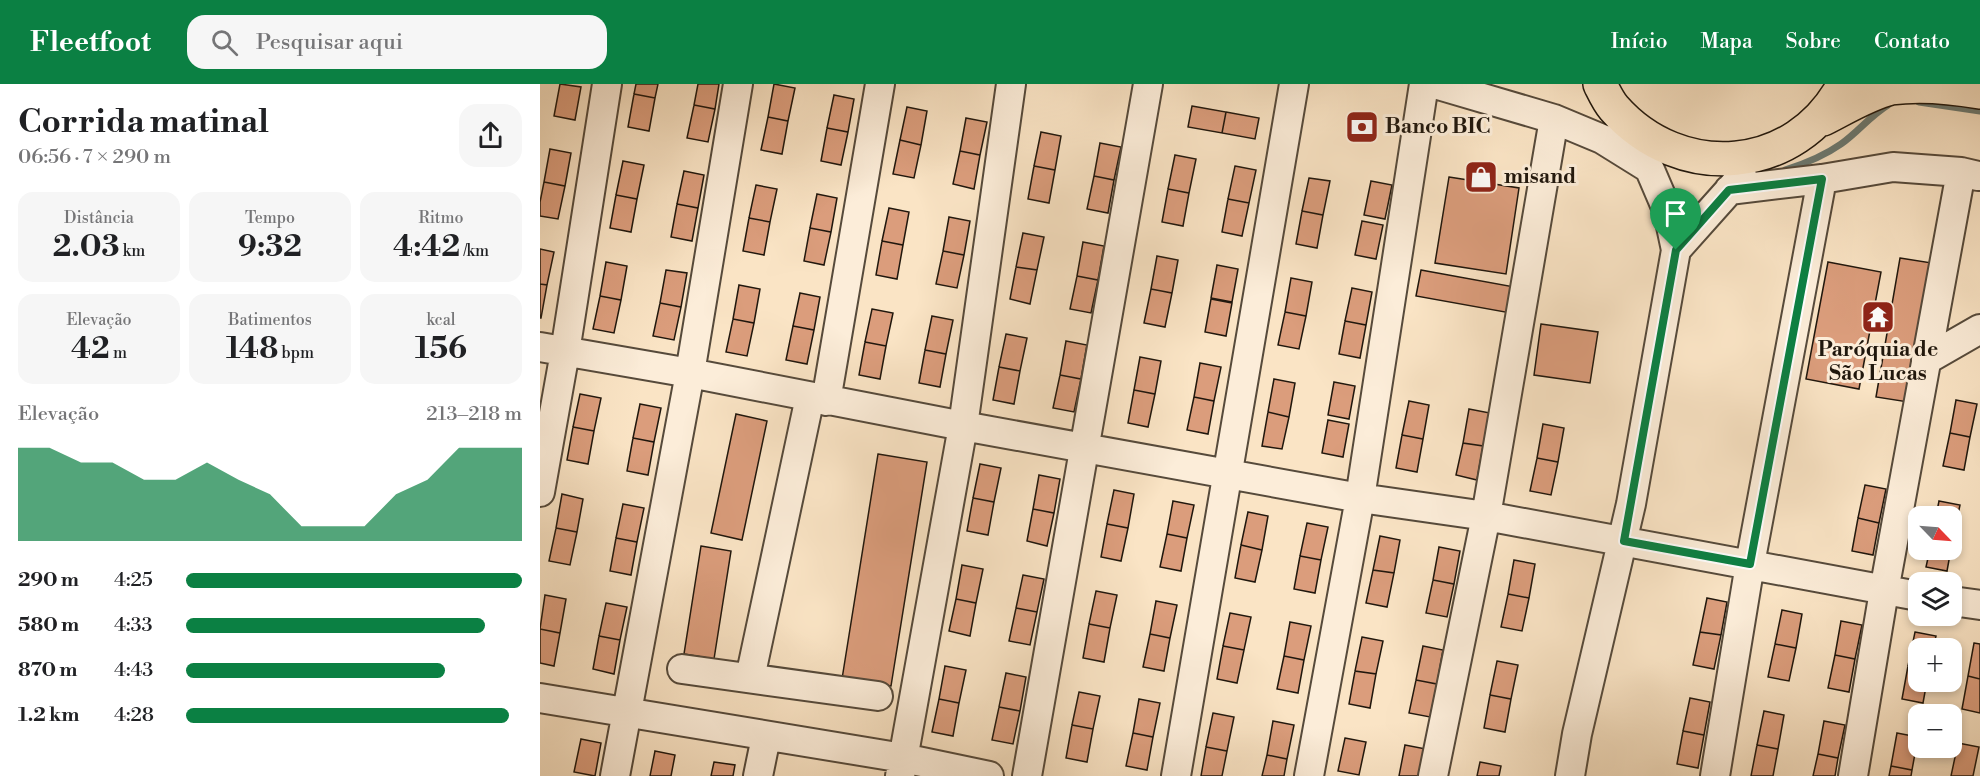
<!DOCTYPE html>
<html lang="pt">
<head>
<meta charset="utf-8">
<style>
	:root { --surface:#fff; --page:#f6f6f6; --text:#202124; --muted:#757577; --accent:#0b8043 }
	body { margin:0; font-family:"Libre Bodoni",serif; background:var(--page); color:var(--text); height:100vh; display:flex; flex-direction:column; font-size:22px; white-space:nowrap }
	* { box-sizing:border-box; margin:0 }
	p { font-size:20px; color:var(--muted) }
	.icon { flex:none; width:33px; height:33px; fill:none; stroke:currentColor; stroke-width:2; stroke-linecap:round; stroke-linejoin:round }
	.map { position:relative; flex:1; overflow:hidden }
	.drawer { display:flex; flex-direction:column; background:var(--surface); width:540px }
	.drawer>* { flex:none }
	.needle { width:39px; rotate:115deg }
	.buttons { position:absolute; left:1368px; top:422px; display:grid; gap:12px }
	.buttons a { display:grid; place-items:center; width:54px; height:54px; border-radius:12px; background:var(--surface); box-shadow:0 3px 9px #0003; font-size:30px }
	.pin { position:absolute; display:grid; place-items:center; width:51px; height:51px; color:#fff; margin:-62px -26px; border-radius:50% 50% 50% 0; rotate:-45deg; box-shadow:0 0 6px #0007 }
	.pin .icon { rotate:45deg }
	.round { display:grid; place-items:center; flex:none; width:63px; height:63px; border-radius:18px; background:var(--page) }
	.summary { display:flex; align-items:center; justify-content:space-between; height:102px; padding:0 18px }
	h1 { font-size:33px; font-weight:700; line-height:45px }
	.figures { display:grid; grid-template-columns:repeat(3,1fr); gap:9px; height:102px; padding:6px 18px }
	.figures div { display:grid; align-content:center; border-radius:15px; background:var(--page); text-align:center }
	.figures b { font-size:30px; font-weight:700 }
	.figures small { font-size:16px; font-weight:400 }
	.figures p { font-size:16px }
	.chart { height:168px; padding:12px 18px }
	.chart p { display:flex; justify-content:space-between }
	.chart svg { width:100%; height:108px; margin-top:6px; fill:var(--accent); opacity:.7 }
	ul { padding:0 18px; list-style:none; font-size:20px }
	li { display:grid; grid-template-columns:96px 72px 1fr; align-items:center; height:45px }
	li i { height:15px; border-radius:8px; background:var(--accent) }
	header { display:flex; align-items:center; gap:36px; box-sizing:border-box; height:84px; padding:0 30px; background:var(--accent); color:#fff }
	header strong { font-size:28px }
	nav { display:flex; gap:33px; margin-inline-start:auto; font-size:21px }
	.search { width:420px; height:54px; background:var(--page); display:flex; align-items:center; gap:15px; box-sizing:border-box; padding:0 21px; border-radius:18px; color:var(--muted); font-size:22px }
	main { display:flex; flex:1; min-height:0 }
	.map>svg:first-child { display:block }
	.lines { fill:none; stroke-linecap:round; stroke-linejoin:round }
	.stream { stroke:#6c7b74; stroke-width:7 }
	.building { fill:#db9d7c; stroke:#20170d; stroke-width:1.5 }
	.minor-casing { stroke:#564a3b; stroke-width:32 }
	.major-casing { stroke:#20170d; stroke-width:36 }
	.minor { stroke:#fcedd9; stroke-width:28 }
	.major { stroke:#fae4c5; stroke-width:33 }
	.route-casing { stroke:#fff; stroke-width:12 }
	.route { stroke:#0b8043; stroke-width:8 }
	.labels { text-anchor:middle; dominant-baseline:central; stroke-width:6; stroke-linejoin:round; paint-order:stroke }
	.poi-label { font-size:21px; font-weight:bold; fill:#20170d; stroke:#fcedd9; text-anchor:start }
</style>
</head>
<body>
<header>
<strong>Fleetfoot</strong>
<div class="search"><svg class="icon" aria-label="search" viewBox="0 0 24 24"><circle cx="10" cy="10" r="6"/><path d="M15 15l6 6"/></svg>Pesquisar aqui</div>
<nav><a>Início</a><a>Mapa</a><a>Sobre</a><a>Contato</a></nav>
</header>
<main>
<section class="drawer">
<div class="summary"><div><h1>Corrida matinal</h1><p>06:56 · 7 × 290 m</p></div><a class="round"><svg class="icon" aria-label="share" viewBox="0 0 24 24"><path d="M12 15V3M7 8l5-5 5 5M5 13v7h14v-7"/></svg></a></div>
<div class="figures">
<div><p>Distância</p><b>2.03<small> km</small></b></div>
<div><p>Tempo</p><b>9:32</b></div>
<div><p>Ritmo</p><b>4:42<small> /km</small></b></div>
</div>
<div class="figures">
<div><p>Elevação</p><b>42<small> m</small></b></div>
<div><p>Batimentos</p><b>148<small> bpm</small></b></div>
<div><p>kcal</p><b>156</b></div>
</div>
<div class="chart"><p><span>Elevação</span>213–218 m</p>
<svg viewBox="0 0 160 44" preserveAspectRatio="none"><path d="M0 44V6L10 6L20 12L30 12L40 19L50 19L60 12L70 19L80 25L90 38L100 38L110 38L120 25L130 19L140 6L150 6L160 6V44z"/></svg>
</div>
<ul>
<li><b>290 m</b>4:25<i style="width:100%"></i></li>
<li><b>580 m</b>4:33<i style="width:89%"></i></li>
<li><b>870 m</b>4:43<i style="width:77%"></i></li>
<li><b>1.2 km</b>4:28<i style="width:96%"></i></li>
</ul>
</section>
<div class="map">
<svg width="1440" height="692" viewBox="0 0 1440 692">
	<rect width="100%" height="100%" fill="#fae4c5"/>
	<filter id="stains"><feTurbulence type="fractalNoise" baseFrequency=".00333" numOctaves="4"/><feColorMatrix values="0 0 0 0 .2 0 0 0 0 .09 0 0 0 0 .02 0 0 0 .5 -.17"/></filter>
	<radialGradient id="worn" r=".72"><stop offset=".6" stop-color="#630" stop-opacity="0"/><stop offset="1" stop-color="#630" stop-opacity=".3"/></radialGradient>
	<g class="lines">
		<path class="stream" d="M1379,18L1440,27
			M1245,86C1264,80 1284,72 1301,60C1318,48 1330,32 1348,21"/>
	</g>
	<path class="building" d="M20,0L41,3L35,36L14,32Z
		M96,0H118L115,14L94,10Z
		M158,0H179L175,25L154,21Z
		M234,0L255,4L248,37L228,33Z
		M94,10L115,14L109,47L88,43Z
		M294,11L314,15L308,48L287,44Z
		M154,21L175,25L168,58L147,54Z
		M652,22L686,28L682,49L648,43Z
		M367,23L387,27L381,61L360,56Z
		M686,28L719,34L715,55L682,49Z
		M228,33L248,37L242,70L221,66Z
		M426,34L447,38L440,71L420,67Z
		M287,44L308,48L301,81L281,77Z
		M501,48L521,52L515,86L494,82Z
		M360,56L381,61L374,94L353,90Z
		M560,59L581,63L574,96L554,92Z
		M10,65L31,69L25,102L4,98Z
		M420,67L440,71L434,105L413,100Z
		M635,71L656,75L649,109L628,105Z
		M83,77L104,81L97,115L76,111Z
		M494,82L515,86L509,119L488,115Z
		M695,82L716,86L709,119L688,115Z
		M144,87L164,91L158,124L137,120Z
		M554,92L574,96L568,129L547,125Z
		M909,93L979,104L966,190L895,179Z
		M769,94L790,97L783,131L762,127Z
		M831,97L852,101L845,135L824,131Z
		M4,98L25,102L18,135L0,132V118Z
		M216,101L237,105L230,138L209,134Z
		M628,105L649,109L643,142L622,138Z
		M277,110L297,114L291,148L270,144Z
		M76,111L97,115L91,148L70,144Z
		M688,115L709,119L702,152L682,148Z
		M137,120L158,124L152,157L131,153Z
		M349,124L369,128L363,161L342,157Z
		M762,127L783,131L777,164L756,160Z
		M409,133L430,137L424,171L403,167Z
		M209,134L230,138L224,171L203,167Z
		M822,137L843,141L836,175L815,171Z
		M270,144L291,148L284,181L264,177Z
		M483,149L504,153L497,186L476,183Z
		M342,157L363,161L357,195L336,191Z
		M543,158L564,162L558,196L537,192Z
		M0,165L14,168L7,201L0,200Z
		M403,167L424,171L417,204L396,200Z
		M617,172L638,176L632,209L611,205Z
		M1360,174L1392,179L1368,318L1336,313Z
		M66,178L87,182L81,216L60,212Z
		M1288,178L1341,188L1319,305L1266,295Z
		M677,181L698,185L692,218L671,214Z
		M476,183L497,186L490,220L470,215Z
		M126,186L147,189L141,223L120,219Z
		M881,186L980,204L976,230L876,212Z
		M537,192L558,196L551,229L530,225Z
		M751,194L772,198L766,232L745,228Z
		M0,200L7,201L1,234H0Z
		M199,201L220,205L214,239L193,235Z
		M812,204L832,208L826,241L805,237Z
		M611,205L632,209L625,243L604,239Z
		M260,209L280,213L274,246L253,242Z
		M60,212L81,216L74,249L53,245Z
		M671,215L692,219L686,252L665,248Z
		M120,219L141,223L134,256L113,252Z
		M332,225L353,229L346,262L325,258Z
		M745,228L766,232L759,265L738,261Z
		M392,232L413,236L406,270L385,266Z
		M193,235L214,239L207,272L186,268Z
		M805,237L826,241L820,274L799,270Z
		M1001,240L1058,248L1050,299L994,291Z
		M253,242L274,246L267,280L246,276Z
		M466,250L487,254L480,287L459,283Z
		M526,257L547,261L541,295L520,291Z
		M325,258L346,262L340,295L319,291Z
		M385,266L406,270L400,303L379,299Z
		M600,273L621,277L615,310L594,306Z
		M660,279L681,283L674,317L654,313Z
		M459,283L480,287L474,320L453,316Z
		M520,291L541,295L534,328L513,324Z
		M734,295L755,299L749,333L728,328Z
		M794,298L815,302L809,335L788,331Z
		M594,306L615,310L608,343L588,339Z
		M40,310L61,314L54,347L33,343Z
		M654,313L674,317L668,350L647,346Z
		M1416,316L1437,320L1430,353L1410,349Z
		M869,317L889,321L883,355L862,351Z
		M100,320L121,324L114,358L93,354Z
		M929,325L950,329L943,362L923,359Z
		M728,328L749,333L742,365L722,362Z
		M196,330L227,337L202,456L171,449Z
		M788,336L809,340L803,373L782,369Z
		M1003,340L1024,344L1018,378L997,374Z
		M33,343L54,347L48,380L27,376Z
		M1410,349L1430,353L1424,386L1403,382Z
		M862,351L883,355L877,388L856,384Z
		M93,354L114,358L108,391L87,387Z
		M923,359L943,362L937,396L916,391Z
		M338,370L387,378L351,602L302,595Z
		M997,374L1018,378L1011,411L990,407Z
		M440,380L461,384L454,418L433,414Z
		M499,391L520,395L514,429L493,425Z
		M1325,401L1346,405L1339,439L1318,434Z
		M574,406L594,410L588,444L567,440Z
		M22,410L43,415L37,448L16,444Z
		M433,414L454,418L448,451L427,447Z
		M633,417L654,421L647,454L627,450Z
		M1399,417L1420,421L1413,454H1412V432H1396Z
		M83,420L104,424L97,458L76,454Z
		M493,425L514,429L507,462L487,457Z
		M708,428L728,432L722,466L701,461Z
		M1318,434L1339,439L1333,471L1312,467Z
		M767,439L788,443L781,476L760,472Z
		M567,440L588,444L581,477L561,473Z
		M16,444L37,448L30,481L9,477Z
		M627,450L647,454L641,487L620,483Z
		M840,452L860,456L854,489L833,486Z
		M76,454L97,458L91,491L70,487Z
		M701,461L722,466L715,498L695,494Z
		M161,462L191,467L174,575L144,570Z
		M899,463L920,467L914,500L893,496Z
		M1390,465H1411L1407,487L1386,483Z
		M760,472L781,476L775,509L754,505Z
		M974,476L995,480L989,514L968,510Z
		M422,481L443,485L436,519L416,515Z
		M833,486L854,489L847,523L826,519Z
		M483,491L504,495L497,528L476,524Z
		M893,496L914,500L907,533L886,529Z
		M556,507L577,511L570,544L549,540Z
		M968,510L989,514L982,547L961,543Z
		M5,511L26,515L20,549L0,545Z
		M1167,514L1187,518L1181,551L1160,548Z
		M416,515L436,519L430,552L409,547Z
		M616,517L637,521L630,554L610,550Z
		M66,519L87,523L80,556L59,552Z
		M476,524L497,528L490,561L469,557Z
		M1242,526L1262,530L1256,564L1235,560Z
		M690,529L711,533L704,566L683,562Z
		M1301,537L1322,541L1315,575L1295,571Z
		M750,538L771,542L764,576L744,572Z
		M549,540L570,544L564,578L543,574Z
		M0,545L20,549L14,582L0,579Z
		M1160,548L1181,551L1174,585L1153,581Z
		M1375,548L1396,552L1393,564H1378V584L1368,582Z
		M610,550L630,554L624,587L603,583Z
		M59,552L80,556L74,590L53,585Z
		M822,553L843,557L836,590L815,587Z
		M1434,559L1440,560V595L1428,592Z
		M1235,560L1256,564L1249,597L1228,593Z
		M683,562L704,566L697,599L677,595Z
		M883,562L903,566L897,600L876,596Z
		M1295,571L1315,575L1309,608L1288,604Z
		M744,572L764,576L758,609L737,605Z
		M957,577L978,581L971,615L950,611Z
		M405,582L426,586L419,619L399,615Z
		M1368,582L1378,584V597H1387L1383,619L1362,615Z
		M815,587L836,590L830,624L809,620Z
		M466,589L486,593L480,627L459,623Z
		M1428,592L1440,595V629L1422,625Z
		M876,596L897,600L890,633L869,629Z
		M539,608L560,612L553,645L532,641Z
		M950,611L971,615L965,648L944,644Z
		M1150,614L1170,618L1164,651L1143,647Z
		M399,615L419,619L413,652L392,648Z
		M599,615L620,619L613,653L593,649Z
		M459,623L480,627L473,660L452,656Z
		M1224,627L1244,631L1238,665L1217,661Z
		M673,629L694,633L687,667L666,663Z
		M733,637L754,641L747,675L727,671Z
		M1284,637L1305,641L1298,674L1278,670Z
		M532,641L553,645L547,678L526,674Z
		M1143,647L1164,651L1158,684L1137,680Z
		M593,649L613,653L607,686L586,682Z
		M1357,649L1378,653L1372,686L1351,682Z
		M805,654L826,658L819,691L798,687Z
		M41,655L61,659L55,692L34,688Z
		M1418,659L1439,663L1433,692H1411Z
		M865,661L886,665L881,692H859Z
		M1217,661L1238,665L1233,692H1211Z
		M666,663L687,667L682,692H661Z
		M115,667L135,671L131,692H110Z
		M1278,670L1298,674L1295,692H1273Z
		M727,671L747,675L744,692H722Z
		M174,678L195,681L193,692H171Z
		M940,678L961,682L959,692H937Z
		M1351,682L1372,686L1371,692H1349Z"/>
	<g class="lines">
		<defs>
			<path id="minor" d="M895,0L1014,35L1062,55L1107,83
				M1189,106L1282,95L1353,83L1421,88L1438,92
				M1136,166L1202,92
				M0,263L150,289L423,342L820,414L946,432L1378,512
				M1386,276L1440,245
				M286,317L340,0
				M0,408L25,268L67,0
				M1412,517L1440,521
				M142,585L338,612
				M210,594L270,313
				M0,614L363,674L449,692
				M75,692L150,289L198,0
				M218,692L226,653
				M360,692L423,342L471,0
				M487,692L608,0
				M636,692L754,0
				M769,692L820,414L884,0
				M893,692L946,432L1014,35
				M1030,692L1037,650L1091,420L1136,166L1128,128L1110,86L1078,31
				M1175,692L1210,480L1282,95
				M1313,692L1344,507L1421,88"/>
			<path id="major" d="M1060,0C1064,8 1068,17 1074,24C1140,99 1256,91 1304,0
				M1283,35C1305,24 1327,10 1351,4C1380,0 1411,3 1440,8"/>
		</defs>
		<use href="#minor" class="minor-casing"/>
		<use href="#major" class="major-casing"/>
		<use href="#minor" class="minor"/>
		<use href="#major" class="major"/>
	</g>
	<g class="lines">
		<defs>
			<path id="route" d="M1282,95L1210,480L1084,457L1136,166L1189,106Z"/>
		</defs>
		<use href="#route" class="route-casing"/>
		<use href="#route" class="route"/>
	</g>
	<defs>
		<symbol id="bank-square" viewBox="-11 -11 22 22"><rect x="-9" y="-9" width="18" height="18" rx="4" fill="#8f2418" stroke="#fcedd9"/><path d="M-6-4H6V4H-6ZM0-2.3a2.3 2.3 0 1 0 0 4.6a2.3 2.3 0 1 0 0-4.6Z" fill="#fff"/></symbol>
		<symbol id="shop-square" viewBox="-11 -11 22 22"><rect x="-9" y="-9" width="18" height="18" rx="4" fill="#8f2418" stroke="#fcedd9"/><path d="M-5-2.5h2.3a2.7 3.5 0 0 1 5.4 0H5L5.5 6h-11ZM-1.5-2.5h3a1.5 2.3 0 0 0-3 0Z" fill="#fff"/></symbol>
		<symbol id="temple-square" viewBox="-11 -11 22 22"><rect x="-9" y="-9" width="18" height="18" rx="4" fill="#8f2418" stroke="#fcedd9"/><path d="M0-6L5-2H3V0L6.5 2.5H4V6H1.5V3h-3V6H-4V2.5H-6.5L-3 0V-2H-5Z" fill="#fff"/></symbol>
	</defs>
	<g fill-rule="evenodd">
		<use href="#bank-square" x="803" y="24" width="38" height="38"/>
		<use href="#shop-square" x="922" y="74" width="38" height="38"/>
		<use href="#temple-square" x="1319" y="214" width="38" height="38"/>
	</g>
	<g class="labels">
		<g class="poi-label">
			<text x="845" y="43">Banco BIC</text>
			<text x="964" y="93">misand</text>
			<text x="1338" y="266" text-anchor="middle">Paróquia de<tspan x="1338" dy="24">São Lucas</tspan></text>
		</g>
	</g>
	<rect width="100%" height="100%" filter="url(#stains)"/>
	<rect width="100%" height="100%" fill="url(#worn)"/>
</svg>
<div class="buttons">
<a><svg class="needle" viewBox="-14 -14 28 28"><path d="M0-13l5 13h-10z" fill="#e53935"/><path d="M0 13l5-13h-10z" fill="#757577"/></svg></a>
<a><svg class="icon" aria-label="layers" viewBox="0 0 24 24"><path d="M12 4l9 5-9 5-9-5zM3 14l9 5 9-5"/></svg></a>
<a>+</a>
<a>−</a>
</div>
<div class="pin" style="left:1136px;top:166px;background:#1e9e55"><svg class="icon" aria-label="arrive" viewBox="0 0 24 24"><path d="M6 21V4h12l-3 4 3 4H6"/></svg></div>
</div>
</main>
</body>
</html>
